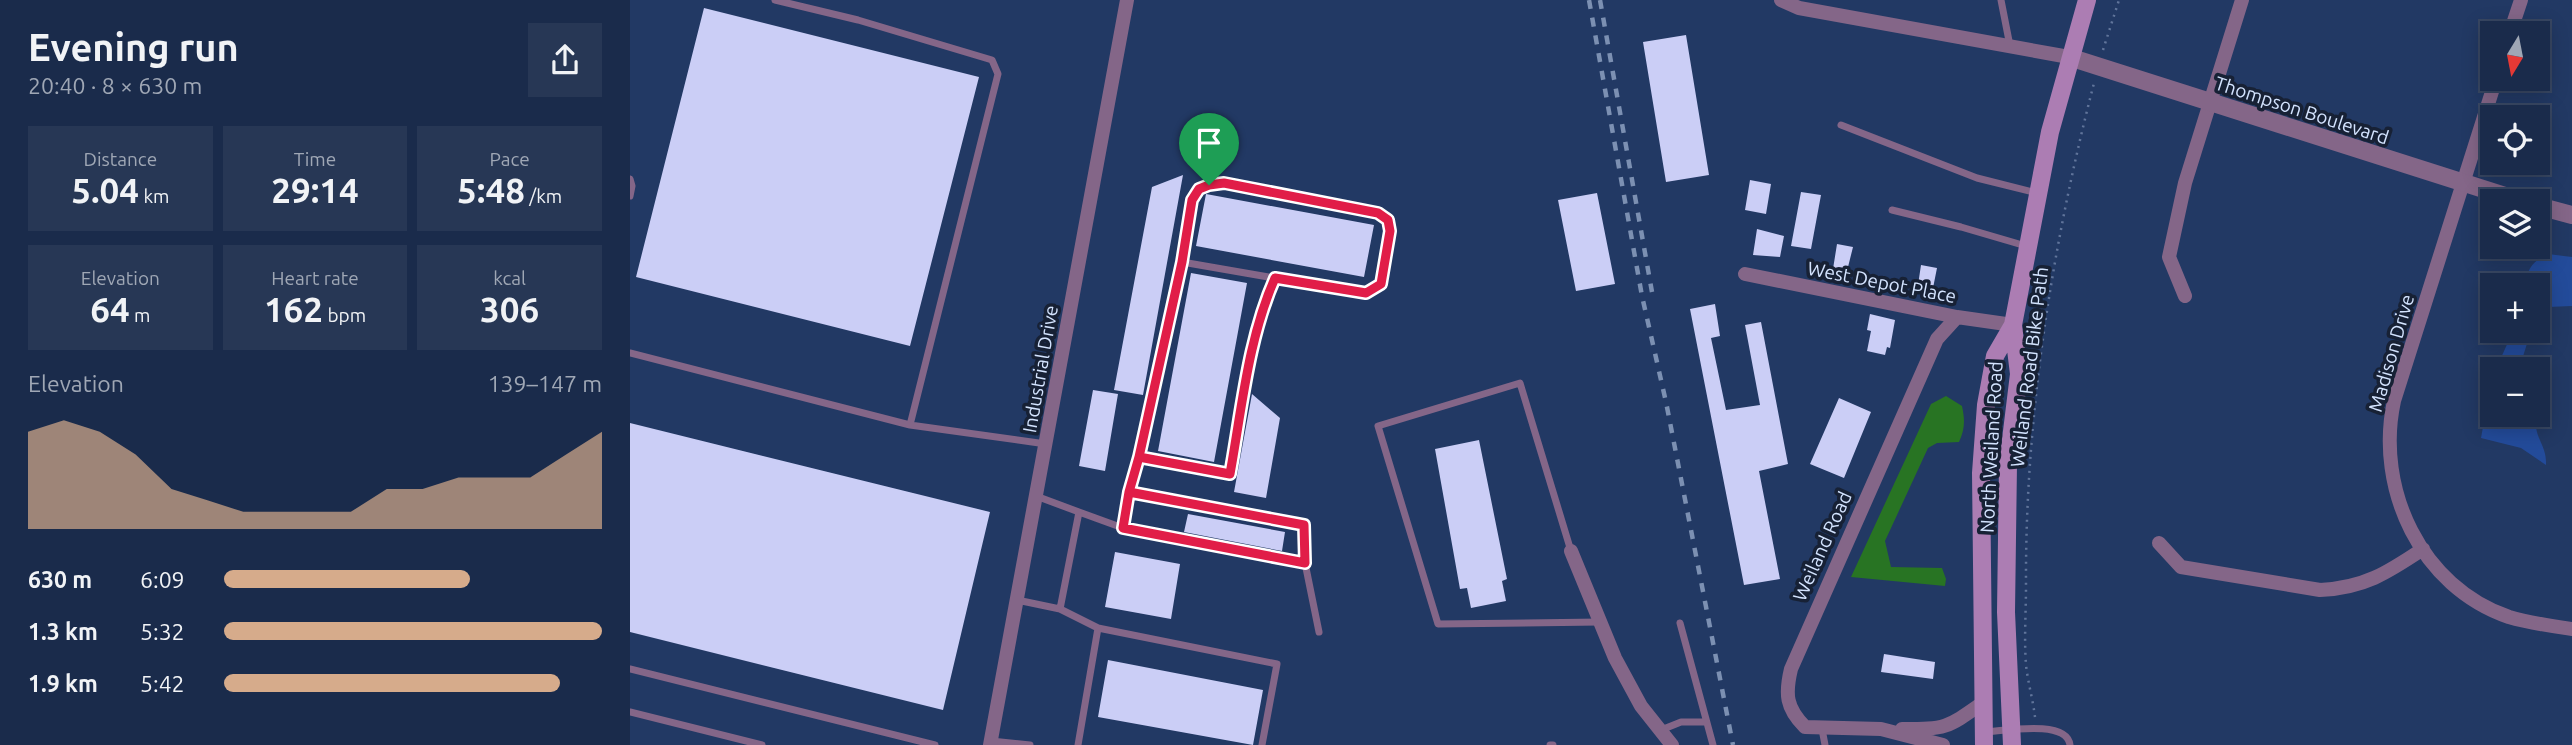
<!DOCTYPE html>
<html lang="en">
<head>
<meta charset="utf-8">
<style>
	:root { --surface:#1a2b4b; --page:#273755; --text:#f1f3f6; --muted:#9fa7b5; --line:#384763; --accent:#d6ab8b }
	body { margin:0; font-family:Ubuntu,sans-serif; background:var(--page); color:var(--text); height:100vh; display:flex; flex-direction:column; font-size:26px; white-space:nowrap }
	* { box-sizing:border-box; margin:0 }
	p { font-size:23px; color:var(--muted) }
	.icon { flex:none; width:38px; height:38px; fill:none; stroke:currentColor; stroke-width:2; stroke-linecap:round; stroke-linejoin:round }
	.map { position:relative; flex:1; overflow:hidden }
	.drawer { display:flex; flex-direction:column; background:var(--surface); width:630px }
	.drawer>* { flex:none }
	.needle { width:46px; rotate:190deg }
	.buttons { position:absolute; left:1850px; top:21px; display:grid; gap:14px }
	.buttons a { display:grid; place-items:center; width:70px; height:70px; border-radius:0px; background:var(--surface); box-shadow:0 4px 18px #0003,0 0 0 2px var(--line); font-size:35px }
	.pin { position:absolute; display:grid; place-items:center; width:60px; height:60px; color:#fff; margin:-72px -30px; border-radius:50% 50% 50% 0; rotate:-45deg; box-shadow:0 0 7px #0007 }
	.pin .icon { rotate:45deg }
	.round { display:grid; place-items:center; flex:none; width:74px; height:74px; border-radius:0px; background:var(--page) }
	.summary { display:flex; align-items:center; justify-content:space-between; height:119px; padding:0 28px }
	h1 { font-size:38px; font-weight:600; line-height:52px }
	.figures { display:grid; grid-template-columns:repeat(3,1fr); gap:10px; height:119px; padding:7px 28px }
	.figures div { display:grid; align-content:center; border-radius:0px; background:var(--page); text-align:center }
	.figures b { font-size:35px; font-weight:600 }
	.figures small { font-size:19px; font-weight:400 }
	.figures p { font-size:19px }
	.chart { height:196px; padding:14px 28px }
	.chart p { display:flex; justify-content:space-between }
	.chart svg { width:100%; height:126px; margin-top:7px; fill:var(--accent); opacity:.7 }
	ul { padding:0 28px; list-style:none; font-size:23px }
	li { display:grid; grid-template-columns:112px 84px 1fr; align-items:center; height:52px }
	li i { height:18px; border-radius:9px; background:var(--accent) }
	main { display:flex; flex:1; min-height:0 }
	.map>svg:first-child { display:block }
	.forest { fill:#287423 }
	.water { fill:#234b9a }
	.building { fill:#cbcef6 }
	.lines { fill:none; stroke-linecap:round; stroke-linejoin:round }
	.path { stroke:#61759b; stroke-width:2.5; stroke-dasharray:2 5; stroke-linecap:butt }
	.service { stroke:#846688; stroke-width:7 }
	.minor { stroke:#846688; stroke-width:14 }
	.tertiary { stroke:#846688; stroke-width:18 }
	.secondary { stroke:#ac7db3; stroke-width:18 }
	.rail { stroke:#7c90b2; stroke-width:4.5; stroke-dasharray:9 9; stroke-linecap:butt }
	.route-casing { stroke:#fff; stroke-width:14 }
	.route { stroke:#e11d48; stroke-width:9 }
	.labels { text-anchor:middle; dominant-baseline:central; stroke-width:7; stroke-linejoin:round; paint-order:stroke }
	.street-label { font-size:19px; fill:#d4e4ff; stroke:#172135 }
</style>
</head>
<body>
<main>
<section class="drawer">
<div class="summary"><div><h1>Evening run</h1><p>20:40 · 8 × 630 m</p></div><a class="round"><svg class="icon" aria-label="share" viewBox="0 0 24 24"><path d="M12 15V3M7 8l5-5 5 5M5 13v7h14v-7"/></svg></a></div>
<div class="figures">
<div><p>Distance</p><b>5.04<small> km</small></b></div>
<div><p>Time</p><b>29:14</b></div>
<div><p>Pace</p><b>5:48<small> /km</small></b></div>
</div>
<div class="figures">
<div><p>Elevation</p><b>64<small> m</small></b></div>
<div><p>Heart rate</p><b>162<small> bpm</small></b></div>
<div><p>kcal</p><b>306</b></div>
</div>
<div class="chart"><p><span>Elevation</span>139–147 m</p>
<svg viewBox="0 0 160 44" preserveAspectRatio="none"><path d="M0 44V10L10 6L20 10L30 18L40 30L50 34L60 38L70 38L80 38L90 38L100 30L110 30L120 26L130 26L140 26L150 18L160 10V44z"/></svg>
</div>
<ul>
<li><b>630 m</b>6:09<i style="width:65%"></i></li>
<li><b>1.3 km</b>5:32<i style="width:100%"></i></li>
<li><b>1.9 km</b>5:42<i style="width:89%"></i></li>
</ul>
</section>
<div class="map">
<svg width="1942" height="745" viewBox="0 0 1942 745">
	<rect width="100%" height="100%" fill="#223964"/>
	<path class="forest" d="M1316,396L1332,406C1335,420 1335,429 1329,442L1307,443L1298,448L1255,541L1261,567L1312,568L1316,579L1315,586L1221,577L1301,404Z"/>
	<path class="water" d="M1918,254L1942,257V306L1918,307L1908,316V285H1894C1898,269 1902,261 1918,254Z
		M1883,331H1901L1889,369H1866Z
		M1862,377V415H1906C1903,438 1917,444 1916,465L1891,448L1851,438Z"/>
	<path class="building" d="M74,8L349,77L280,346L6,277Z
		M1056,35L1079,175L1036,182L1013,42Z
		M553,175L513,395L484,390L522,187Z
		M1120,180L1141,184L1136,214L1115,210Z
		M1171,192L1191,195L1181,249L1161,246Z
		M967,193L985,284L946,291L928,200Z
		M576,194L744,225L734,277L566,246Z
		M1127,229L1154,236L1150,257L1123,255Z
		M1207,244L1223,247L1217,271L1203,269Z
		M1291,265L1307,268L1303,288L1288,285Z
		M561,273L617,283L584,462L528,451Z
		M1085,304L1090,336L1081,338L1096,410L1130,405L1115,325L1131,322L1158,464L1129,471L1150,579L1114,585L1060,309Z
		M1240,314L1265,320L1260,348L1257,347L1255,355L1237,351L1241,331L1237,330Z
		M463,390L488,394L475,471L449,466Z
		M622,394L650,418L636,498L604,492Z
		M1209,398L1241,412L1214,478L1180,464Z
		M0,423L360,512L313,710L0,632Z
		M849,440L877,579L872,581L876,601L841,608L837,588L830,589L805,449Z
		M558,514L655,532L652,551L554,532Z
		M485,552L550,564L541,619L475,607Z
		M1254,654L1305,662L1303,679L1251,672Z
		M478,660L633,690L623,745L468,717Z"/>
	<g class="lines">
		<path class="path" d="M1473,50L1489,0
			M1405,717C1403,700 1398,683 1396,665C1394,639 1396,612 1396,586C1395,417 1422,246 1464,83"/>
		<path class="service" d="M145,0L228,20L362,60L368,74L280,425
			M1371,0L1380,46
			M1211,125L1347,178L1407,193
			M0,179L2,186L0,196
			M1262,210L1331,227L1396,246
			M0,353L280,425L416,444
			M510,457L552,262
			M499,492L510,457L600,474L633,305L644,278L736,293L751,284L760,231L758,220L748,213L594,182L569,189L562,200L552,262L644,278
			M406,496L449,512L430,609
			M449,512L493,528L675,563L689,632
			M493,528L499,492L674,525L675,563
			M941,551L890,383L748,426L808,624L970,622
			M387,600L430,609L468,628L448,745
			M1050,623L1083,745
			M468,628L647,664L632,745
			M0,669L305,745
			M0,712L132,745
			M1192,729L1195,745
			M1031,730L1051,722H1076
			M1355,732C1374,731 1437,719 1440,745
			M361,741L400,745
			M920,745H923"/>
		<path class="minor" d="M1151,0L1169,8L1439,57
			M1880,33L1891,0
			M1866,79L1764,401C1745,489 1791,587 1879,617C1899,623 1921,626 1942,629
			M1115,274L1327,317L1383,325
			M1555,296L1539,257L1555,183L1612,0
			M1529,543L1551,567L1690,590C1734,588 1757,573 1793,549
			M941,551L985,658L1011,706L1042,745
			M1272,729C1317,729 1317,728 1354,702
			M360,745L497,0
			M1313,745L1251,729L1175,727C1156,708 1155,694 1161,669L1307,339L1327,317"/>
		<path class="tertiary" d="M1439,57L1891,201
			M1908,206L1942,215"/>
		<path class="secondary" d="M1354,745L1351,473L1356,405L1365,356L1383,325
			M1382,745L1376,612L1378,464L1389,374L1383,325L1420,132L1457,0"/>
		<path class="rail" d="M959,0L1012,296L1036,402L1103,745
			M970,0L1022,292"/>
	</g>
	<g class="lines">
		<defs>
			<path id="route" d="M579,185L569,189L562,200L552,262L509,457L499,492L493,528L675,563L674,525L499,492L509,457L600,474C612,408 618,339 645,278L736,293L751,284L760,231L758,220L748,213L594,183L579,185"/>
		</defs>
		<use href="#route" class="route-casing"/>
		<use href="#route" class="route"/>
	</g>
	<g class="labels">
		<g class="street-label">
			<text transform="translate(1672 110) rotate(18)">Thompson Boulevard</text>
			<text transform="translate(1252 282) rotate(11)">West Depot Place</text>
			<text transform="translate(1761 353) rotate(-74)">Madison Drive</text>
			<text transform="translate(1399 367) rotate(-83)">Weiland Road Bike Path</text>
			<text transform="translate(410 369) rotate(-80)">Industrial Drive</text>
			<text transform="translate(1361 447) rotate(-87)">North Weiland Road</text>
			<text transform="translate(1192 546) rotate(-66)">Weiland Road</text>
		</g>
	</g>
</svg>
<div class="buttons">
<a><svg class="needle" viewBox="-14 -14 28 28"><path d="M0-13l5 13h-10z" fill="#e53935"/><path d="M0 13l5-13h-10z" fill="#9fa7b5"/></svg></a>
<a><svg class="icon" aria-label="locate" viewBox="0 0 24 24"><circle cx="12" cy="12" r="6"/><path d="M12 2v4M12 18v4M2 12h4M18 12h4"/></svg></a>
<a><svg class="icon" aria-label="layers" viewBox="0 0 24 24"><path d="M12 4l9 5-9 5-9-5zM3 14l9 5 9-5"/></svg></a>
<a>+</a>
<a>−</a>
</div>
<div class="pin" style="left:579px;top:185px;background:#1e9e55"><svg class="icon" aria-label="arrive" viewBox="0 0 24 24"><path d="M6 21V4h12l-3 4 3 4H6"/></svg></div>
</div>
</main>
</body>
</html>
